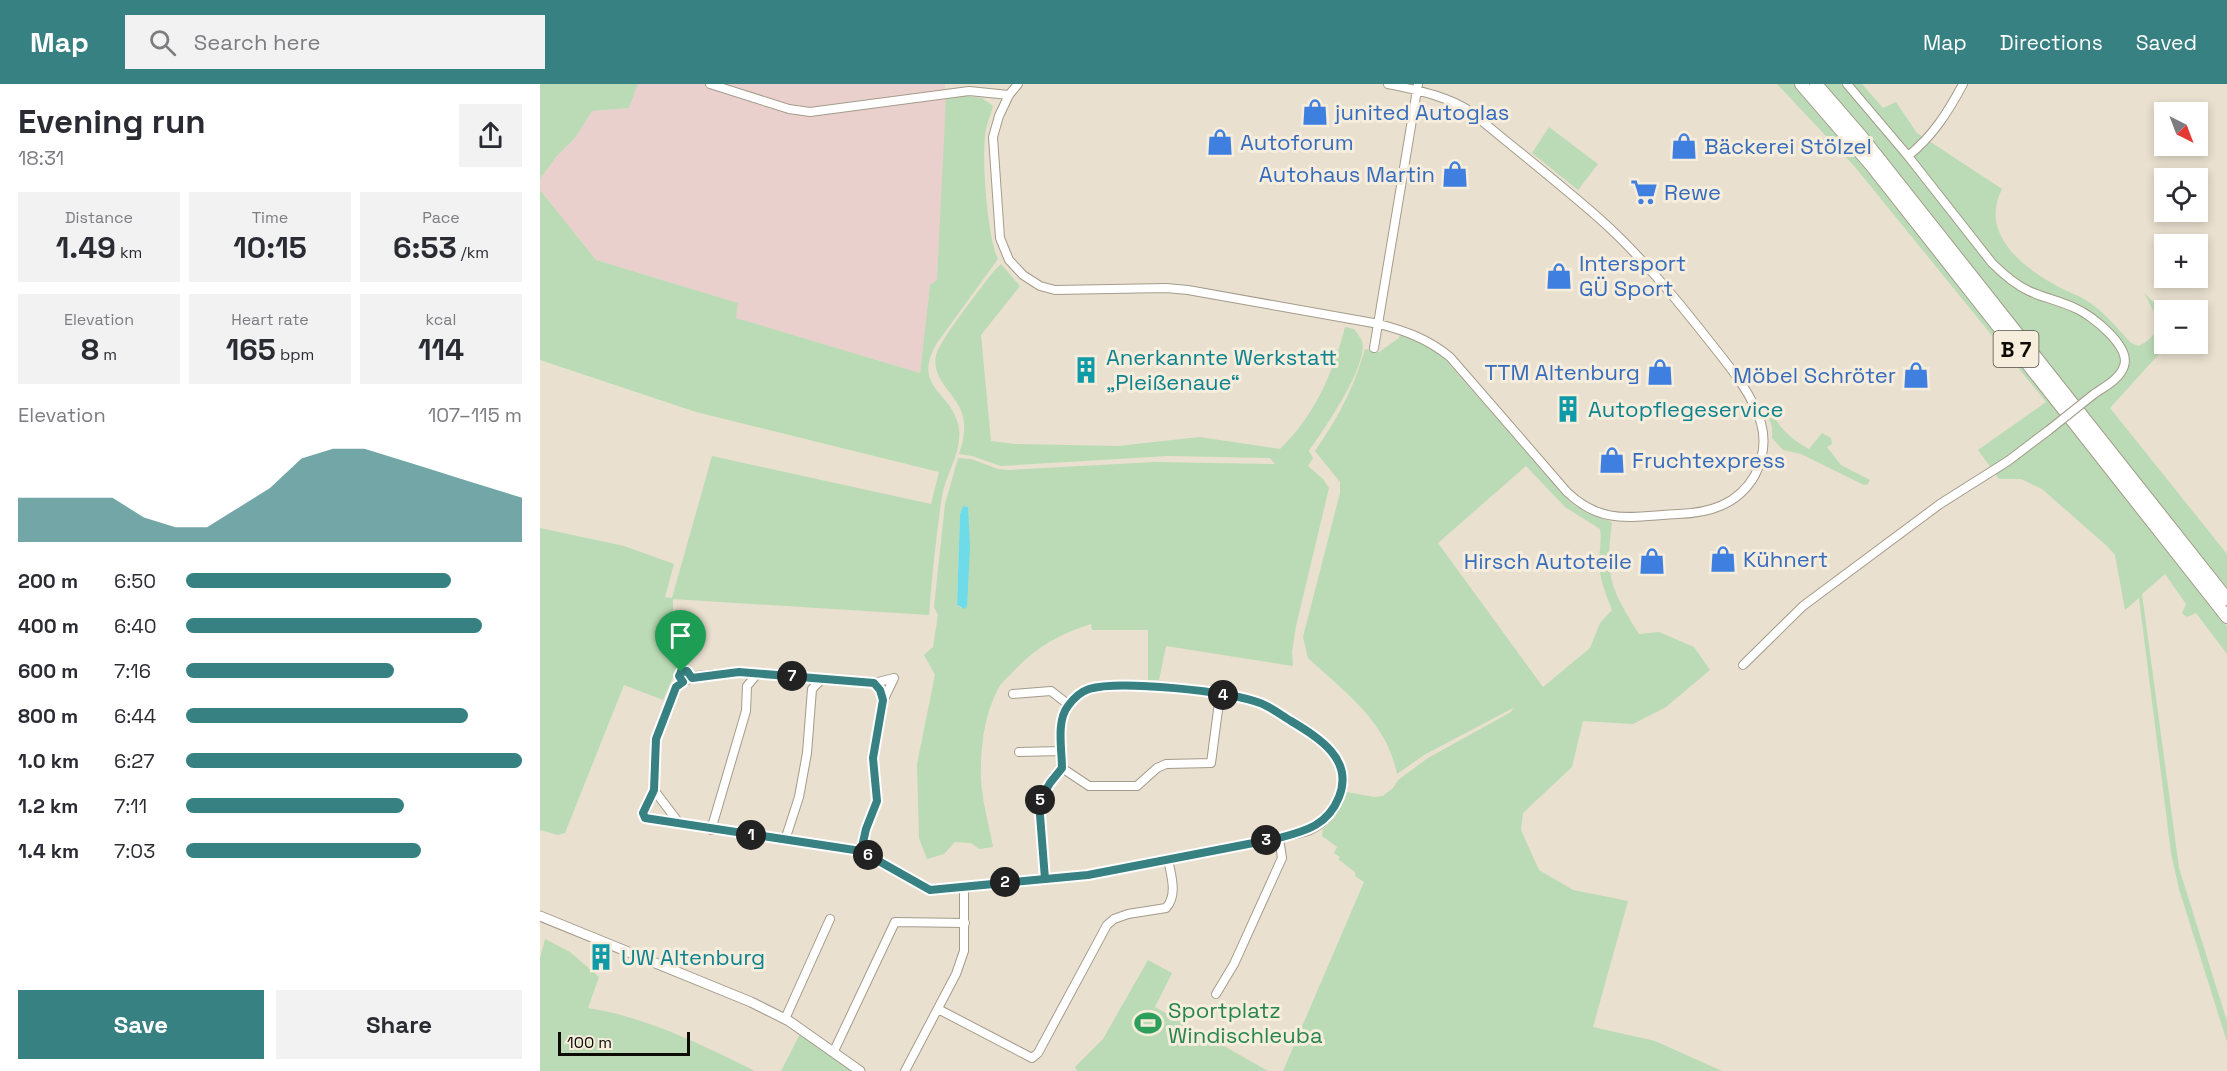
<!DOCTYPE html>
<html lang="en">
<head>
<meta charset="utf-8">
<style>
	:root { --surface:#fff; --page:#f2f2f3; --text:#2b2b33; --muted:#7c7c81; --accent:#388182 }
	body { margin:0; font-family:"Space Grotesk",sans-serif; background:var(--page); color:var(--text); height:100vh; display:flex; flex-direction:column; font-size:22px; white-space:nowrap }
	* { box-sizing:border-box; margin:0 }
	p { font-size:20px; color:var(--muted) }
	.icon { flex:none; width:33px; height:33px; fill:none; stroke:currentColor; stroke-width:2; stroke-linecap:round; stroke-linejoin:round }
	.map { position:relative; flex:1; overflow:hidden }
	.details { display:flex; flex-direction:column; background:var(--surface); width:540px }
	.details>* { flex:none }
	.needle { width:39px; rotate:138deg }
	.buttons { position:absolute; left:1614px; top:18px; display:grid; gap:12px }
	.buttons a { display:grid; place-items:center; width:54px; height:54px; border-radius:0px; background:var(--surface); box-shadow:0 3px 9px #0003; font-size:30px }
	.scale { position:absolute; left:18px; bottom:15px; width:132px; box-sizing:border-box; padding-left:6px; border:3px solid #0e0b06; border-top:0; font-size:16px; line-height:21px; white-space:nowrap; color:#0e0b06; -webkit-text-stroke:4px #f6eddc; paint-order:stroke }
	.pin { position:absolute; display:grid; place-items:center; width:51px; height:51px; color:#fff; margin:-62px -26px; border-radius:50% 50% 50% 0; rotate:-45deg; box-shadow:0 0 6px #0007 }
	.pin .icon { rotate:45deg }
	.km { position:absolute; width:30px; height:30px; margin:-15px; border-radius:50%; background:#222; color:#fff; font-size:16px; line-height:30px; text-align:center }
	.round { display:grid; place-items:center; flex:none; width:63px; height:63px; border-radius:0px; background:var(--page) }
	.head { display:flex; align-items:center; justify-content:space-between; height:102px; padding:0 18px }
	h1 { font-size:33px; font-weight:800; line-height:45px }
	.stats { display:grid; grid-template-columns:repeat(3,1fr); gap:9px; height:102px; padding:6px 18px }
	.stats div { display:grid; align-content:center; border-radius:0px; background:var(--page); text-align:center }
	.stats b { font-size:30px; font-weight:800 }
	.stats small { font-size:16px; font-weight:400 }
	.stats p { font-size:16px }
	.chart { height:168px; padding:12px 18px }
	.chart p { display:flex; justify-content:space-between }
	.chart svg { width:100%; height:108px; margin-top:6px; fill:var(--accent); opacity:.7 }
	.primary-button { display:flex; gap:12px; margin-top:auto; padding:12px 18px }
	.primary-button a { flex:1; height:69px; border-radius:0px; background:var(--accent); color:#fff; font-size:24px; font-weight:800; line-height:69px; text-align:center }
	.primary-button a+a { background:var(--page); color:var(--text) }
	ul { padding:0 18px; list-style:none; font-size:20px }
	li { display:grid; grid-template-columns:96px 72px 1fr; align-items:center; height:45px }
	li i { height:15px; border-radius:8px; background:var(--accent) }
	header { display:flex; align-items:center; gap:36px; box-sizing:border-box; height:84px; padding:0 30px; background:var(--accent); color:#fff }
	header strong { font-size:28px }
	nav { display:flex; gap:33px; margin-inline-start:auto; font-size:21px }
	.search { width:420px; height:54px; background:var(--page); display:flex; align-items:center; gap:15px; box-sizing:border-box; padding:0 21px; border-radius:0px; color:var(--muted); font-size:22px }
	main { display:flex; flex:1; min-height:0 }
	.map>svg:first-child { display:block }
	.industrial { fill:#ead0cd }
	.green { fill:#badbb5; fill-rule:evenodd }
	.water { fill:#6ddbe8 }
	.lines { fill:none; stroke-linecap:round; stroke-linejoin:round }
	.minor-casing { stroke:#a49b8b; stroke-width:10 }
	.tertiary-casing { stroke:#a49b8b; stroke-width:11 }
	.trunk-casing { stroke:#a49b8b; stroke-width:14 }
	.minor { stroke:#fff; stroke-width:8 }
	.tertiary { stroke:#fff; stroke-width:9 }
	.trunk { stroke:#fff; stroke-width:12 }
	.minor-bridge-casing { stroke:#a49b8b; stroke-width:10; stroke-linecap:butt }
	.minor-bridge { stroke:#fff; stroke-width:8 }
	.route-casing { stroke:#fff; stroke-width:12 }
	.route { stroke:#388182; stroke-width:8 }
	.labels { text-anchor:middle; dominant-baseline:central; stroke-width:6; stroke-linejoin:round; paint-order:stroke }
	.shield { fill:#f6eddc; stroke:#544f46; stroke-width:1.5 }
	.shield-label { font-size:21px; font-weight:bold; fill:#0e0b06 }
	.shop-label { font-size:22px; fill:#366cbe; stroke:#f6eddc; text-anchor:start }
	.culture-label { font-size:22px; fill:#0d838f; stroke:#f6eddc; text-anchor:start }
	.leisure-label { font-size:22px; fill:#27864d; stroke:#f6eddc; text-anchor:start }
</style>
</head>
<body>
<header>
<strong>Map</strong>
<div class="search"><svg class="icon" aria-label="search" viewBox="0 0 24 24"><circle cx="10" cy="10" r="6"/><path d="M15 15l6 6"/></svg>Search here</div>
<nav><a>Map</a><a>Directions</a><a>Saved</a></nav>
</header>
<main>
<section class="details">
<div class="head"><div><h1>Evening run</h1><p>18:31</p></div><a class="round"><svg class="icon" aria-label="share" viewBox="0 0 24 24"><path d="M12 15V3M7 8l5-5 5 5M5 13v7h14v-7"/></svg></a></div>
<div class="stats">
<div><p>Distance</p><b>1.49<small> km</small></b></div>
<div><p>Time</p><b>10:15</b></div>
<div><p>Pace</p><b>6:53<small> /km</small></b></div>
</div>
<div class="stats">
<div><p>Elevation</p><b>8<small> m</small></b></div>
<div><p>Heart rate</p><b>165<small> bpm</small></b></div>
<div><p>kcal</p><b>114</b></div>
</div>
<div class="chart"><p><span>Elevation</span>107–115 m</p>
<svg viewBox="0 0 160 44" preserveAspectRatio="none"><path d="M0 44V26L10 26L20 26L30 26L40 34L50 38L60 38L70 30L80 22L90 10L100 6L110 6L120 10L130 14L140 18L150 22L160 26V44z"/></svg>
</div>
<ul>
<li><b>200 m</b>6:50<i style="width:79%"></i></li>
<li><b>400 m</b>6:40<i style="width:88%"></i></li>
<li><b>600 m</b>7:16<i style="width:62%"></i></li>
<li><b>800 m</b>6:44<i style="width:84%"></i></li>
<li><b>1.0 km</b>6:27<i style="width:100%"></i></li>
<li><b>1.2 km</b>7:11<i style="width:65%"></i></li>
<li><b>1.4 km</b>7:03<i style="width:70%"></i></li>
</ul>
<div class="primary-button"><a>Save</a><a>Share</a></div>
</section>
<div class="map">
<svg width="1687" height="987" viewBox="0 0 1687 987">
	<rect width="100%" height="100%" fill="#e9e0cf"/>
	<path class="industrial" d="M98,0H405L407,25L397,196L390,201L380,289L195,234L198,219L56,176L0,106V95L16,73L35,54L52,27L89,24Z"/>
	<path class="green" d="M0,0H98L89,24L52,27L35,54L16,73L0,95Z
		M1237,0H1322L1343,24L1356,18L1377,49L1462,105C1439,150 1483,184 1519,203C1527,208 1536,210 1544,215C1562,225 1577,244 1591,259L1599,262C1628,245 1617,234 1604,209L1624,228V260H1628L1570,324L1687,470V509L1637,478L1687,542V570L1656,529L1647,533L1642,529L1646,520L1625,490L1602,510L1639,784L1687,937V958L1639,805L1631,769L1599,514L1585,526L1575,471L1567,462L1502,405L1481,395H1459L1438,366L1506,318L1315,83Z
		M417,11L442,14L453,22C451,30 448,37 446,45C441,71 447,152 458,175L397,259C370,305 414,307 419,345C422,368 406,390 402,412C396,452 392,492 389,531L133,515V532L146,575L140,578L123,616L84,601L25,749L18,751L0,746V444L84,462L134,480L125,513L132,514L172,372L391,420L399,388L156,328L0,276V106L56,176L198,219L196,234L380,289L390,201L397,196L406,14Z
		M1009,43L1058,80L1038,106L992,69Z
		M461,180L480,202L441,251L451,357L475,360L578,362L659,353L740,365C775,331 793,289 805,243L814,245C817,249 820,253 822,257C829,281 783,347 769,367L773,374L768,382L783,395L789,404L756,542L752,568L753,582L626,562L619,596H608V546H552L551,540C518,550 493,565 470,591C466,595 461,599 458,605C444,631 440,665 441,695C442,717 449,741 453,763L439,765L431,759L415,758L404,770L387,775L379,754L377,680L395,591L384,571L393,563L398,531L394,523L405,420L418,374L431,375L458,385L468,386L615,378L735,380L730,374L628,372L461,382L432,372L419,370C423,358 426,346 423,333C419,311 391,297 396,272C398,258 442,203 453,188ZM423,422L428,423L421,524L417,521L420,430Z
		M860,250L884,259L901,271L1031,419L1045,428L1072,438C1065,492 1070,504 1099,550L1119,548L1154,563L1170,586L1126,623L1093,640L1043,637L1032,683L983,729L981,746L999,786L1033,806L1088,817L1053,943L1115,957L1182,987H743L824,798L816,793L815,788L798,775L800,773L794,769L797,763L782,752L783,745L795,733L804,710L807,708L834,713L843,712L853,704L858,696L888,674L971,628L973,624L884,671L857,690C847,638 805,608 768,574L763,553L800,409V398L775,367C799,332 813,306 825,265L839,268L859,254ZM986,382L1025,423L1060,445C1062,457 1059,467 1059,479C1060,496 1066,511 1072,526L1060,539L1050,564L1003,603L898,459Z
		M1229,324C1240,345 1249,353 1269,365L1282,349L1291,354L1292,360L1287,363L1301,381L1330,396L1328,400L1324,401L1261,370L1243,366L1232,354V343L1226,326Z
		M5,855L30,868L59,893L48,924C107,933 162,961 215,987H0V874Z
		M608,876L632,889L615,923L728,987H537L535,983L563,955Z
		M260,950L312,987H241Z"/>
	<path class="water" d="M423,422L428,423L430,462L427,522L425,525L417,521L420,430Z"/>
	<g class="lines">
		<defs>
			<path id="minor" d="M170,0L249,25L270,28L429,7L469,11
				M478,0L469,11L459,32L453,53L460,154L469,176L483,191L500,202L515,206L626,204L648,206L839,240C866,247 888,255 910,273L1027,408C1062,442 1093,432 1138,430C1169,429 1198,421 1215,391C1223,375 1226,357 1221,339C1212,309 1189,282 1170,258C1137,216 1101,172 1061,136C1019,99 974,64 931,28C908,12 876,6 848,0
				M1307,0L1368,72L1452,179C1463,190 1474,200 1489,207C1504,214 1521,217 1537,225C1552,232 1591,262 1584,282C1580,295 1564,303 1554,310
				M1368,72C1393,52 1408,28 1423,0
				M834,264L878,0
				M1203,581L1263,522L1400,420L1468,377L1509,346
				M143,598L139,592L142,587L148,588L152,594
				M473,610L511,607L529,621
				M343,617L354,594
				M479,668L522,667
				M522,684L549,702H597L617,684L626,680L671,679L680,611
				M114,706L139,739L105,734L103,729L114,706L116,655L137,603L143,598L156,592L199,588L334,599L354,594
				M139,739L321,767L390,806L548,791L739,754C749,751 760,750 770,746C783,740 792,730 798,717C817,677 781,655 751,637C741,631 731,623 720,619C690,607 579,596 549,605C540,608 533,615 528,622C516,637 522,666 522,684L510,699L499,718L505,795
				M171,746L206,627L207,602L218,589
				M245,756L259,713L267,669L272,605L283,594
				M321,767L326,745L337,717L333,674L343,617L340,606L334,599
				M676,910L694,880L742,774L739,754
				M398,925L492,974L498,969L567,841L574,835L588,830L626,824C638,811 631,791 628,775
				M245,935L290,835
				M294,967L355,838L425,839
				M365,987L416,890L424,867V802"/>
			<path id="tertiary" d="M0,832L211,918L249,937L320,987"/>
			<path id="trunk" d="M1261,0L1331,81L1687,533
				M1276,0L1321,52L1687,515"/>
		</defs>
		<use href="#minor" class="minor-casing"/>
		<use href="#tertiary" class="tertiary-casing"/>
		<use href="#trunk" class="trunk-casing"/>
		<use href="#minor" class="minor"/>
		<use href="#tertiary" class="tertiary"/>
		<use href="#trunk" class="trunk"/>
		<defs>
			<path id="minor-bridge" d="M1509,346L1554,310"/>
		</defs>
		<use href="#minor-bridge" class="minor-bridge-casing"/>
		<use href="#minor-bridge" class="minor-bridge"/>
	</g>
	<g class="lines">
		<defs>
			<path id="route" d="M141,588L139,592L143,598L136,603L116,655L114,706L103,729L105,734L321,767L390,806L548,791L739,754C766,747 788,741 799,713C814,675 779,654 751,637C741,631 731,623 720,619C690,607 579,596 549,605C540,608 533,615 528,622C516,637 522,666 522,684L510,699L499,718L505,795L390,806L321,767L326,745L337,717L333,674L343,616L340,606L334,599L199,588L152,594L147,587L141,588"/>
		</defs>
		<use href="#route" class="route-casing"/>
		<use href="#route" class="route"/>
	</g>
	<defs>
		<symbol id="shop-bare" viewBox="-9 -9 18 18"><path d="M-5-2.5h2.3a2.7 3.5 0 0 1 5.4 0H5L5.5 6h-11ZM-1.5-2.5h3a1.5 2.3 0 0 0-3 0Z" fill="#3f7fe0" stroke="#f6eddc" stroke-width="2.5" paint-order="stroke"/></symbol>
		<symbol id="supermarket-bare" viewBox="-9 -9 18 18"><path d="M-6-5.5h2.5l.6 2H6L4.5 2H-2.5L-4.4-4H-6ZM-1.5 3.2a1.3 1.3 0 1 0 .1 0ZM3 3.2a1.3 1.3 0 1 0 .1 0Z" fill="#3f7fe0" stroke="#f6eddc" stroke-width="2.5" paint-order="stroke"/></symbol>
		<symbol id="building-bare" viewBox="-9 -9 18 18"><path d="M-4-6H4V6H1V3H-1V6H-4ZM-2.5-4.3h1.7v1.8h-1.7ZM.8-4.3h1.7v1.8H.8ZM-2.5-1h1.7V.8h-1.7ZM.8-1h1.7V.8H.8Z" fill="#0f9aa8" stroke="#f6eddc" stroke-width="2.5" paint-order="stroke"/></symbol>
		<symbol id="stadium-bare" viewBox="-9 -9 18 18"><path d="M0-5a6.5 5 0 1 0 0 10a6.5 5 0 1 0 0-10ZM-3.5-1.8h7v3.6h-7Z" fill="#2e9e5b" stroke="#f6eddc" stroke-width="2.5" paint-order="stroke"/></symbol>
	</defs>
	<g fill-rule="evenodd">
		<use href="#shop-bare" x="756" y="9" width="38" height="38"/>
		<use href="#shop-bare" x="661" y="39" width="38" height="38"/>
		<use href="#shop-bare" x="1125" y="43" width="38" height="38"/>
		<use href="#shop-bare" x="896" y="71" width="38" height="38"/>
		<use href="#supermarket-bare" x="1085" y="89" width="38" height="38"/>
		<use href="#shop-bare" x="1000" y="173" width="38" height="38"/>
		<use href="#building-bare" x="527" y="267" width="38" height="38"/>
		<use href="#shop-bare" x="1101" y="269" width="38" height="38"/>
		<use href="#shop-bare" x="1357" y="272" width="38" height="38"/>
		<use href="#building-bare" x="1009" y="306" width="38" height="38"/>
		<use href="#shop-bare" x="1053" y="357" width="38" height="38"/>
		<use href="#shop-bare" x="1164" y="456" width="38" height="38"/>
		<use href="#shop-bare" x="1093" y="458" width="38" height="38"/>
		<use href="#building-bare" x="42" y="854" width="38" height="38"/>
		<use href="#stadium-bare" x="589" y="920" width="38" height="38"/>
	</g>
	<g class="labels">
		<rect class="shield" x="1453.5" y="247" width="45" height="36" rx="4.5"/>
		<g class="shield-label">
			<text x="1476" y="265">B 7</text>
		</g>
		<g class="shop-label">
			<text x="795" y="28">junited Autoglas</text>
			<text x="700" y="58">Autoforum</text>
			<text x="1164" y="62">Bäckerei Stölzel</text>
			<text x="895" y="90" text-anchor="end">Autohaus Martin</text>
			<text x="1124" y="108">Rewe</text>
			<text x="1039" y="179">Intersport<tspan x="1039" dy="25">GÜ Sport</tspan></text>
			<text x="1100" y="288" text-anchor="end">TTM Altenburg</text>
			<text x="1356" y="291" text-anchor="end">Möbel Schröter</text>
			<text x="1092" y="376">Fruchtexpress</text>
			<text x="1203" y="475">Kühnert</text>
			<text x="1092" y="477" text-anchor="end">Hirsch Autoteile</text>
		</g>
		<g class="culture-label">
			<text x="566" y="273">Anerkannte Werkstatt<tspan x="566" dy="25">„Pleißenaue“</tspan></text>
			<text x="1048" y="325">Autopflegeservice</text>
			<text x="81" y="873">UW Altenburg</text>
		</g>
		<g class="leisure-label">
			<text x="628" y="926">Sportplatz<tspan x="628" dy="25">Windischleuba</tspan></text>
		</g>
	</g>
</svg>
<div class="buttons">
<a><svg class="needle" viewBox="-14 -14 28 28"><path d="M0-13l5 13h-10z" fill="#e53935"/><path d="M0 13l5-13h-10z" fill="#7c7c81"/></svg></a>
<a><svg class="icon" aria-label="locate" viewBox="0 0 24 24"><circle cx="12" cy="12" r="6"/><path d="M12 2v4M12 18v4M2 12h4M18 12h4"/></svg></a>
<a>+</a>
<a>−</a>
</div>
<div class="scale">100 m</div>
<div class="pin" style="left:141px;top:588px;background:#1e9e55"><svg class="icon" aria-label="arrive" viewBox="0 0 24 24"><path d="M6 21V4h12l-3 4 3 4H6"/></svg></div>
<b class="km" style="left:211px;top:751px">1</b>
<b class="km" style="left:465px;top:798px">2</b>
<b class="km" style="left:726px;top:756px">3</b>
<b class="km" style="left:683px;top:611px">4</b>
<b class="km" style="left:500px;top:716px">5</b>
<b class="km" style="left:328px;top:771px">6</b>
<b class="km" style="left:252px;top:592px">7</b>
</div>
</main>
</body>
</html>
